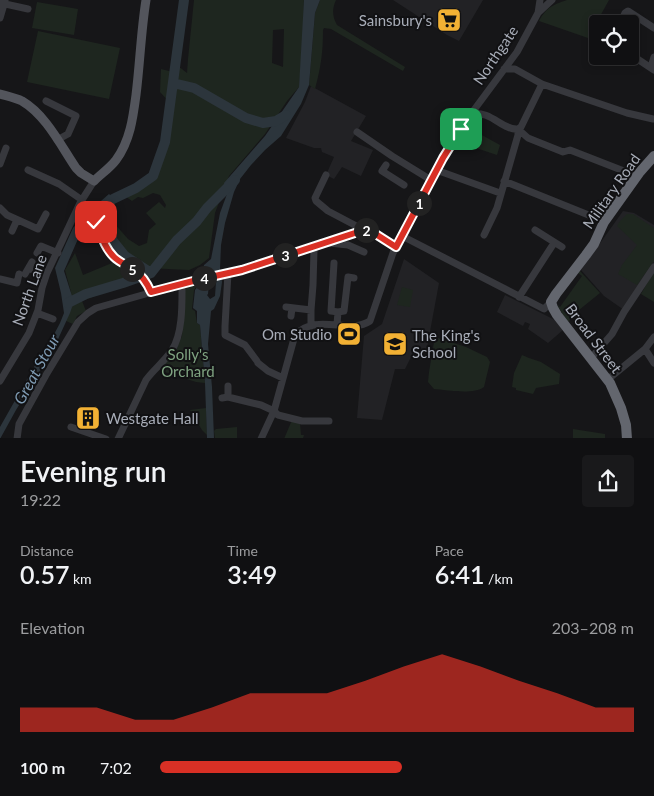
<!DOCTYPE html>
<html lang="en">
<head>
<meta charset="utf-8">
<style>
	:root { --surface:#101012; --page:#19191b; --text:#f1f3f6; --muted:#9c9d9f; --line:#303032; --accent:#d93025 }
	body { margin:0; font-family:Lato,sans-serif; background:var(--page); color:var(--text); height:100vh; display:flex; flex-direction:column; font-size:19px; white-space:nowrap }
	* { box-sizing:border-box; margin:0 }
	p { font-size:16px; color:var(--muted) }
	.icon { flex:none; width:28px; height:28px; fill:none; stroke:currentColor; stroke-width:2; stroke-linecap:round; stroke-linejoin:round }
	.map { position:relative; height:438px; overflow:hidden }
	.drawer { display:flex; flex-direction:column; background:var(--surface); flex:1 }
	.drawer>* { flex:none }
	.controls { position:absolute; left:589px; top:15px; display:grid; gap:10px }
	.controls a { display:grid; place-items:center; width:50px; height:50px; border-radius:5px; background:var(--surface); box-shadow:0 2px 8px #0003,0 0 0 1px var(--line); font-size:25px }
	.pin { position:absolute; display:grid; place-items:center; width:42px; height:42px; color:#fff; margin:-21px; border-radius:10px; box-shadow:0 2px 8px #0006 }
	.km { position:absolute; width:25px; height:25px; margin:-12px; border-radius:50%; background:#222; color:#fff; font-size:14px; line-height:25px; text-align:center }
	.round { display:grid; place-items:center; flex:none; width:52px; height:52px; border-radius:5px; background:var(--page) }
	.summary { display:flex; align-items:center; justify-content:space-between; height:85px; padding:0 20px }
	h1 { font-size:28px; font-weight:600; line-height:38px }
	.figures { display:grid; grid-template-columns:repeat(3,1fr); gap:8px; height:85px; padding:5px 20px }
	.figures div { display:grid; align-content:center }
	.figures b { font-size:25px; font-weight:600 }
	.figures small { font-size:14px; font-weight:400 }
	.figures p { font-size:14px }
	.chart { height:140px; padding:10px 20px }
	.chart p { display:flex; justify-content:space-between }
	.chart svg { width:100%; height:90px; margin-top:5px; fill:var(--accent); opacity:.7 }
	ul { padding:0 20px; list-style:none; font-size:16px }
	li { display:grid; grid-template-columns:80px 60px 1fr; align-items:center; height:38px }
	li i { height:12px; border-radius:6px; background:var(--accent) }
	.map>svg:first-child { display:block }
	.built { fill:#222225 }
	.green { fill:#1e261f; fill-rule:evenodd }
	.water { fill:#2c353c; fill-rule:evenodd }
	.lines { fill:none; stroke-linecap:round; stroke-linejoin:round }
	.river { stroke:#2c353c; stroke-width:10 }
	.minor { stroke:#37383d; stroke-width:7 }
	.major { stroke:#53555c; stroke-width:9 }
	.highway { stroke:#63666e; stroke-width:10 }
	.route-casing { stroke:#fff; stroke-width:10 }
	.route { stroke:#d93025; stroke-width:6 }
	.labels { text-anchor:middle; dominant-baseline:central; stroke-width:4; stroke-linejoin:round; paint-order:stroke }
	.poi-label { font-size:15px; fill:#a8adb8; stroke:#111113; text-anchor:end }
	.street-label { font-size:15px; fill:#a8adb8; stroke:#111113 }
	.park-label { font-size:15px; fill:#7fa381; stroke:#111113 }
	.water-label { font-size:16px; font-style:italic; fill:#7f9bb3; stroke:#111113 }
</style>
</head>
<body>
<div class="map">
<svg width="654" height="439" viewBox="0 0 654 439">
	<rect width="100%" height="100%" fill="#161618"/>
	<path class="built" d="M393,0H483L459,41L447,35Z
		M311,86L366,116L351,141L373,150L361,176L342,167L334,179L326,175L334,157L322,152L321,148H314L286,138L305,102Z
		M623,211L634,213L654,225V262L624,310L604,296L581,270Z
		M404,259L439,283L426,353H413L405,369H395L382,420L357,418L364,336L382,324Z
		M505,295L555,320L563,330L548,343L528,329L530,324L525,322L523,326L497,312Z"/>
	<path class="green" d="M194,0H304L303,41L299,87L287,101L265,134L229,176L215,213L209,258L200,265L189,270L147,268L132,259L123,251L114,240L108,226L114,223L128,239L139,246L147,243L149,230L156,224L146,213L159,202L165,208L166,205L160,195L153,193L143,198L138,197L132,201L125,196L141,188L155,177L170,142L169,118L173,106L160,92L161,69L177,73L178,66L187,73L188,59ZM284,29L283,67L272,63L273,30Z
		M320,0H336C332,9 332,16 337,25L405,67L403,71L331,29L324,28L323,30C323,52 321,67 315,89L309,85L315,13Z
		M567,0H609L588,38L539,21C546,8 552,5 567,0Z
		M37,2L78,9L74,35L32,28Z
		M38,31L120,48L109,99L27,82Z
		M480,134L500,145L497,155L473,147L471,146Z
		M627,214H633L654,228V261L637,285L618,274L622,265L637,245L617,226L620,221Z
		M75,253L83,275L112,263H118L143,278L82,301L86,311L77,316L73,324L66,321L72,305L71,292L65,270Z
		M580,271L600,293L579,310L567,323L557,304L560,307L582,276L578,273Z
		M654,271V302L641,294Z
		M191,283H199L194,290L192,309L195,311L197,323L200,325L205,383L196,382L159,370L175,352L182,336L184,290Z
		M402,287L413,290L410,307L397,305Z
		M438,338L466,347L487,357L490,362L484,387C473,395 447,390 434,389L428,382L429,372L434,342Z
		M522,355L529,358L541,362L560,374L559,384L536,388L533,394L516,390V388L512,387L514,373Z
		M206,408L207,435L202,430L190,410Z
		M292,420L300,424L301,435H304L303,438L284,439Z
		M237,427V438H215L214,431L216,429Z
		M573,429L605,434V438H573Z"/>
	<path class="water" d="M304,0H320L315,13L309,85L301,104L281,136L265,150L251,165L240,179L234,192L225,223L221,245L220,269L222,282L220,296L214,309L211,311L208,344L212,387L214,438H207L205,383L200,325L197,323V311L193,308L195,290L200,283L204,265L211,259L220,213L227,194L224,183L265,136L299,87ZM209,282H216L215,296L210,299L207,295L208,294Z
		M109,194L116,201L81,232L64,271L72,296L73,304L70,313L54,348L16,410L0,439V427L43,351L49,344L60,323L64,313L61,293L55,268L73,228L86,214Z"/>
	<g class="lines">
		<path class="river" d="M173,83L194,88L246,118L263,123L276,121L286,115
			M103,206L113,199L136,188L153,176L165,142L184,0
			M100,208L113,241L125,256L151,273
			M68,303L86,294L123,283L151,273L177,240L197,221L207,208L235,180"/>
		<path class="minor" d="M1,3L28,9
			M538,13L540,0
			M0,18L5,1
			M620,24L625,13L628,11L654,28
			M630,54L654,70
			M651,67L654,57
			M504,69H515L542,84L627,113L653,119
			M46,101L76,116L68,134L57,140
			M471,114C491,110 503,131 518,129L528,138L563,152L570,150L629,173H639
			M518,129L521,127L542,84
			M357,132L392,156L431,180
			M0,164L6,148
			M386,165L382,171L404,185
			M28,170L59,184L82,200
			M439,171L500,193
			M326,175L315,198L316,201L328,211L364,230
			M504,181L596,218
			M80,203C99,215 99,238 112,255C117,262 125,265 132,268C141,274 147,282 151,292
			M0,208L7,215L38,229L46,214
			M535,230L562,247
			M12,231L17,220
			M484,235L497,208L518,135V129
			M402,236L544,309L551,302
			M329,243L348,245L364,252
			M37,253L41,246L58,253
			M334,263L331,311L338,312
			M29,268L38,273
			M228,273L225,326V335L245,345L257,361
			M25,274L32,262
			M0,279L17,283L19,274
			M519,297L554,243
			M286,307L311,310
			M37,313L53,319
			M291,316L292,308
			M337,324L338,312L344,311L348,277L354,278
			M311,326V310L313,285L314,250L312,246
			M645,349L654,363
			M591,358L612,334L624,312L654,267
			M258,363L268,371L283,378
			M612,376L645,349L654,337
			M0,381L29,333L38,310L42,288L47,273L80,203L94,181
			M228,386V397
			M222,398L228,397L261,405L274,411L278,415L302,421H329
			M71,427L106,439
			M17,439L19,424L46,375L78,322L88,313L96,308L192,281L242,270L364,230L374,233L396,247
			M118,439L146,380C154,369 165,361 172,350C183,333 182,303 182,284
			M261,439L274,411L295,335C317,312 349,335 370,321L393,253L443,158L471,114L517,52L538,13L552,0"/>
		<path class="major" d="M0,94C7,96 16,98 22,101C46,115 61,146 76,168L81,173L94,181C101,174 110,168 116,160C130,141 133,118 136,95C140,63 141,31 146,0"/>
		<path class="highway" d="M627,439L626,425L621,408L610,383L557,315L553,308L551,302L556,294L586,255L594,244L604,222L639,173L654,156"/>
	</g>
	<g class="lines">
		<defs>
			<path id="route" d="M96,222C101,234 104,247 114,257C120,263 128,265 134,270C143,276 147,283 151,292L197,280L242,270L364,230L374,233L396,247L443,158L461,129"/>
		</defs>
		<use href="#route" class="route-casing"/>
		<use href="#route" class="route"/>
	</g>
	<defs>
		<symbol id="supermarket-square" viewBox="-11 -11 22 22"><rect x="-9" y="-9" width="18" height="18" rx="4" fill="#f2b134" stroke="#111113"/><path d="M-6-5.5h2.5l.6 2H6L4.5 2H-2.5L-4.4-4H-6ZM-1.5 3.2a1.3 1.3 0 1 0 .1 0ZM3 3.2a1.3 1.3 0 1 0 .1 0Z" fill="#111"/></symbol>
		<symbol id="stadium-square" viewBox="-11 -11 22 22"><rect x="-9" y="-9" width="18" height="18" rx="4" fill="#f2b134" stroke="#111113"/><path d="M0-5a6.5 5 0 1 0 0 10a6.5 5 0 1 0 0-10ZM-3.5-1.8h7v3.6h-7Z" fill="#111"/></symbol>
		<symbol id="school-square" viewBox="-11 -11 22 22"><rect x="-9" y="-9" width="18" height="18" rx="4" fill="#f2b134" stroke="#111113"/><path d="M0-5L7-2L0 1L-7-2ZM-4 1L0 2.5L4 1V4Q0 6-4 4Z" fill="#111"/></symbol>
		<symbol id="building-square" viewBox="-11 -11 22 22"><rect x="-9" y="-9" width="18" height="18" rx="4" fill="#f2b134" stroke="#111113"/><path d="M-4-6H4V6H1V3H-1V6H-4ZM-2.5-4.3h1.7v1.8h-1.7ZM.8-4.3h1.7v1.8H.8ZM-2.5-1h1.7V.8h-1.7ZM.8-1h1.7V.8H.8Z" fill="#111"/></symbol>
	</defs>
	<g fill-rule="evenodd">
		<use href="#supermarket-square" x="435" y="6" width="28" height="28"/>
		<use href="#stadium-square" x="335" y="320" width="28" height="28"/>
		<use href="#school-square" x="381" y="330" width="28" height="28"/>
		<use href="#building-square" x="74" y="404" width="28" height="28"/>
	</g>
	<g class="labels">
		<g class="poi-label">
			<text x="432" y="20">Sainsbury's</text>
			<text x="332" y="334">Om Studio</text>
			<text x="412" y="335" text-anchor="start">The King's<tspan x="412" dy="17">School</tspan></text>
			<text x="106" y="418" text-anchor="start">Westgate Hall</text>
		</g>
		<g class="street-label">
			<text transform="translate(495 55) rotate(-56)">Northgate</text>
			<text transform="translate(611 191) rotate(-55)">Military Road</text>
			<text transform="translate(29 290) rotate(-70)">North Lane</text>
			<text transform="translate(594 338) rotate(53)">Broad Street</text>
		</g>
		<g class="park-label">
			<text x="188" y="354">Solly's<tspan x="188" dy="17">Orchard</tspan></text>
		</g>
		<g class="water-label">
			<text transform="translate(36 369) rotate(-61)">Great Stour</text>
		</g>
	</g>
</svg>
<div class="controls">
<a><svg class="icon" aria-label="locate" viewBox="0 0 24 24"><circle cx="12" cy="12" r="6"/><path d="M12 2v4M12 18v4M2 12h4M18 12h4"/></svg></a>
</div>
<div class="pin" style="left:461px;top:129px;background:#1e9e55"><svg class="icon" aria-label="arrive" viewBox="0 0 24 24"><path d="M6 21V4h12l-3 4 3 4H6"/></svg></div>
<div class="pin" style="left:96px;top:222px;background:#d93025"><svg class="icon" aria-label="check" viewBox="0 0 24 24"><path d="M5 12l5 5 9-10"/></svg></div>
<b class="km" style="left:419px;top:203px">1</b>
<b class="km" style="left:366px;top:230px">2</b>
<b class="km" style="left:285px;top:255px">3</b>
<b class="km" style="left:204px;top:278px">4</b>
<b class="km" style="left:132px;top:269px">5</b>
</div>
<section class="drawer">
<div class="summary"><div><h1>Evening run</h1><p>19:22</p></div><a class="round"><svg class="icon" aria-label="share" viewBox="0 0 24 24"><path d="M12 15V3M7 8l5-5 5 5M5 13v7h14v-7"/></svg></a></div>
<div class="figures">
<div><p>Distance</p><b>0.57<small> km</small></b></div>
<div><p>Time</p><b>3:49</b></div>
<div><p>Pace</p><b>6:41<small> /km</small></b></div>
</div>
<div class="chart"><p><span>Elevation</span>203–208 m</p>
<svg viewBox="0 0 160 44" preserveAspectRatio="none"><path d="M0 44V32L10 32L20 32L30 38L40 38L50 32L60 25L70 25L80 25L90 19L100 12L110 6L120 12L130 19L140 25L150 32L160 32V44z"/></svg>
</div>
<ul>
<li><b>100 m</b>7:02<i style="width:51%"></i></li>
</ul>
</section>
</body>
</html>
